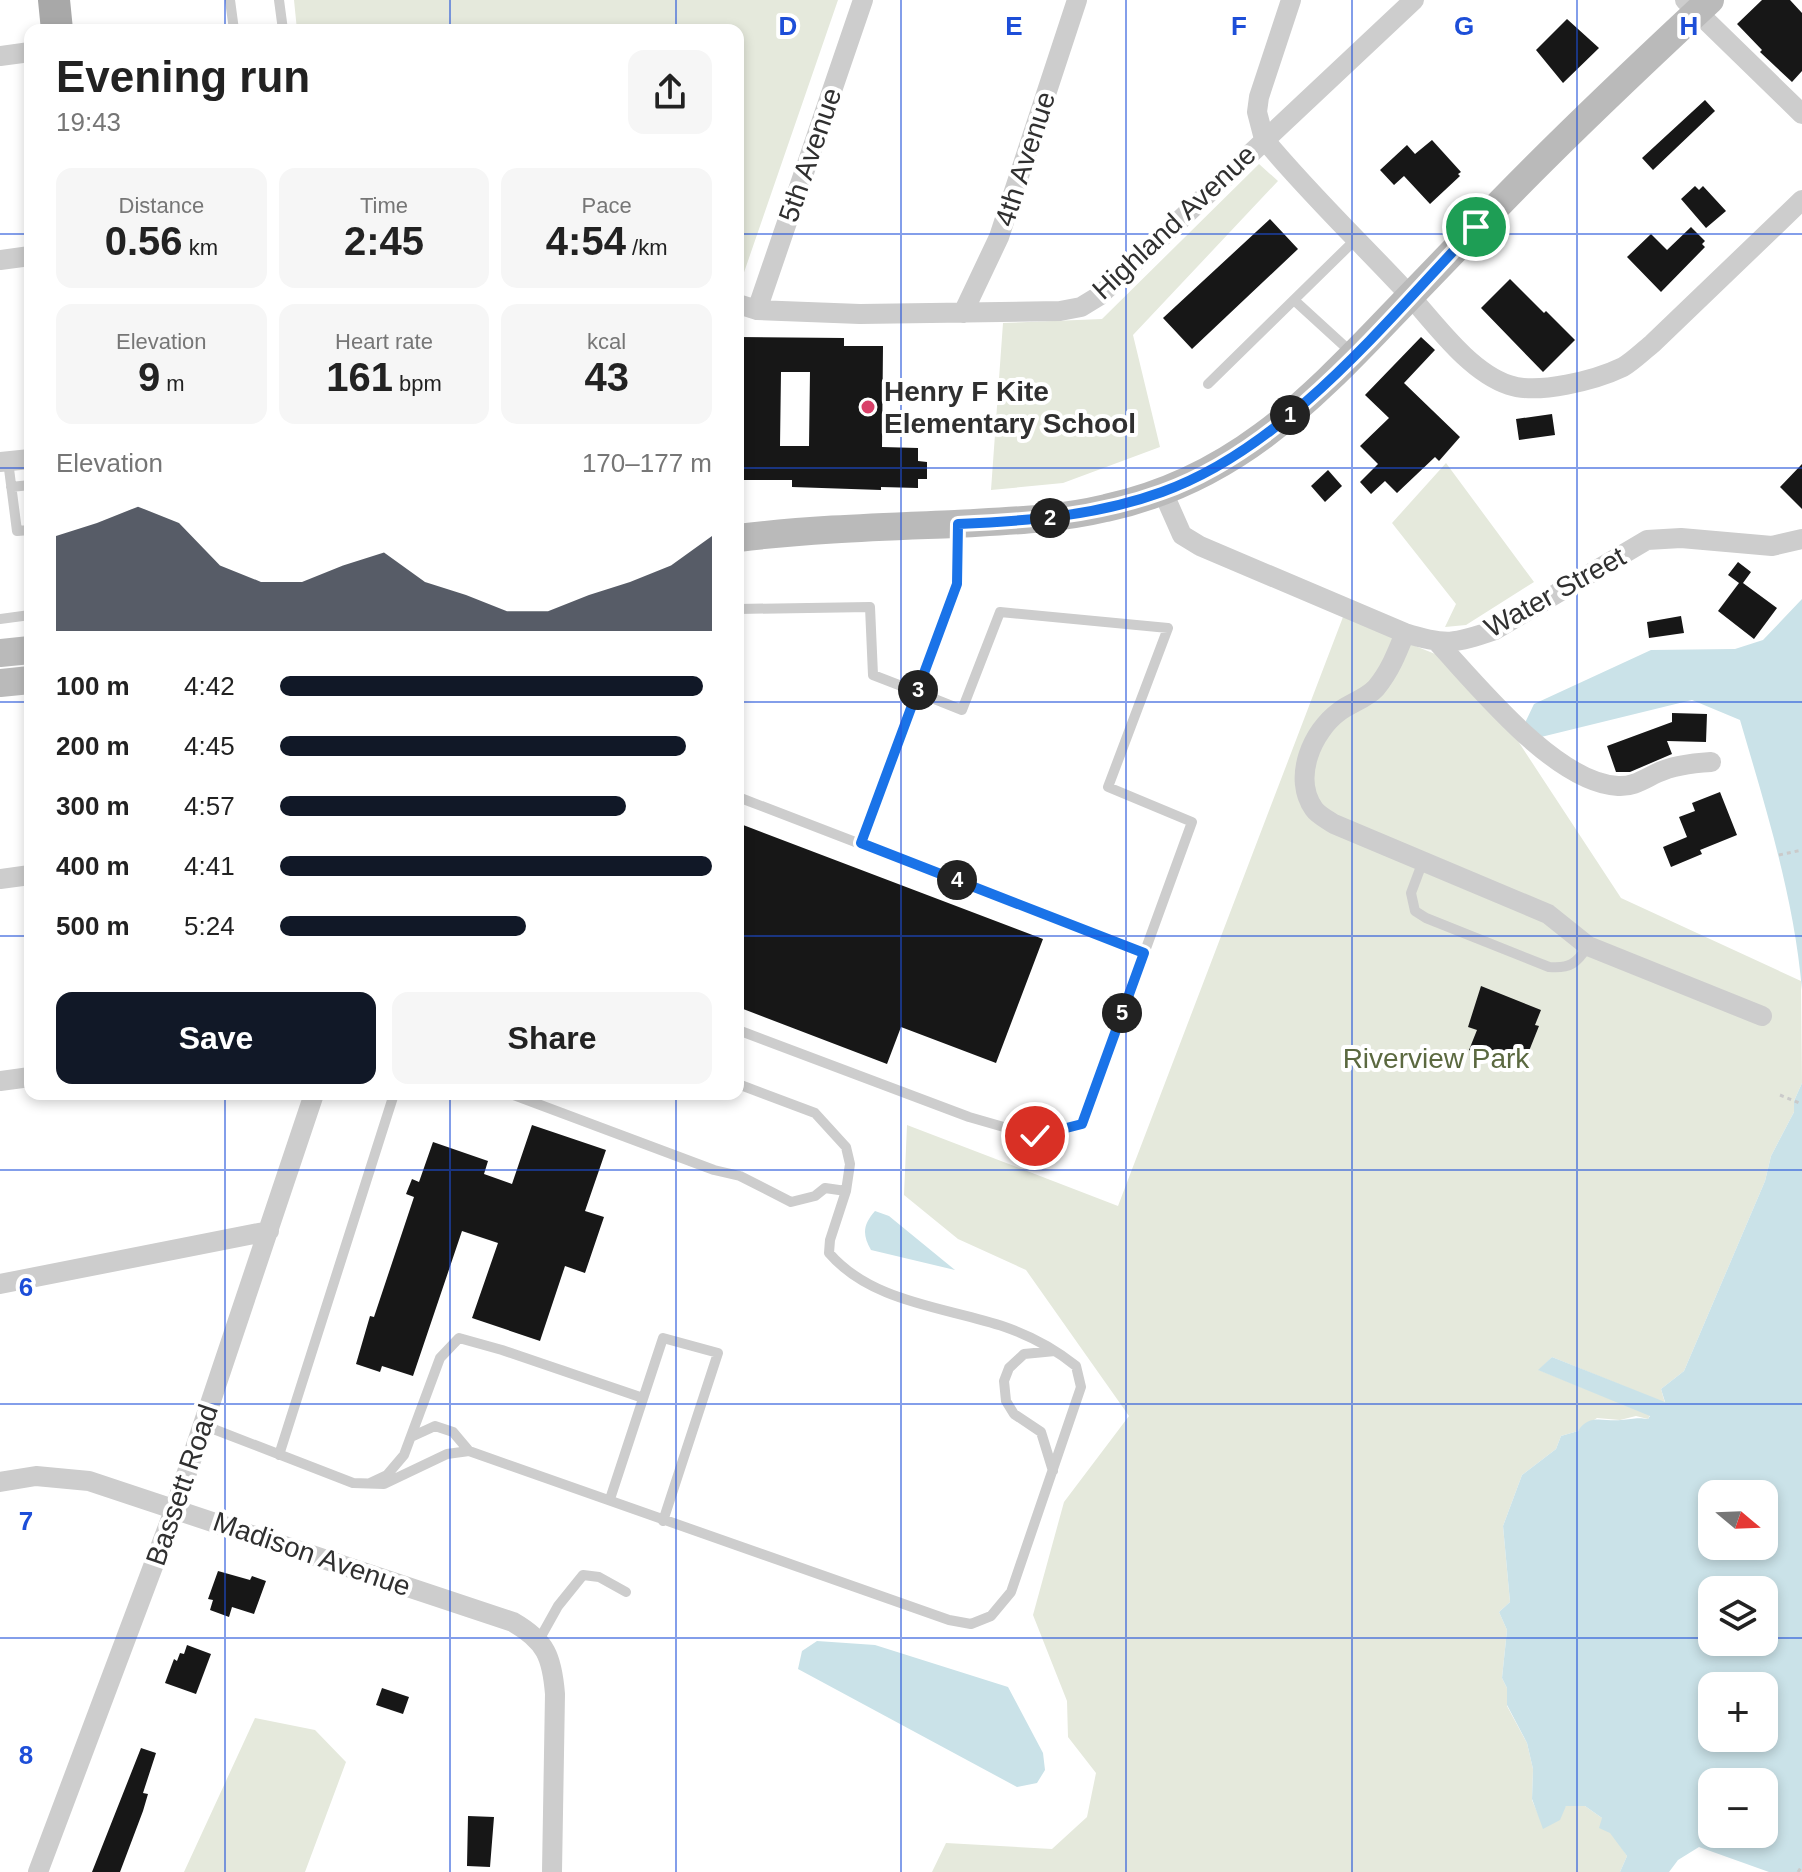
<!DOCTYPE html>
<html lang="en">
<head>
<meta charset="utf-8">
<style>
	:root { --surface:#fff; --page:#f6f6f6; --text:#222; --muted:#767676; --accent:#111827 }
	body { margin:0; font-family:Helvetica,sans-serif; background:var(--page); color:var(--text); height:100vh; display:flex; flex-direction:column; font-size:30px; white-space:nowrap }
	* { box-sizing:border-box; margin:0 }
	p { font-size:26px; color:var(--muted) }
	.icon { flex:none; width:44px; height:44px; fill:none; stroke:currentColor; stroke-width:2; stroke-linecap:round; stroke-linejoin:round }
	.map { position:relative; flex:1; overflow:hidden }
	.sheet { position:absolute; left:24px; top:24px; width:720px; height:1076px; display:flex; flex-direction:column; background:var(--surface); border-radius:16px; box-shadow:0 4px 12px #0003 }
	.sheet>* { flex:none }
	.needle { width:52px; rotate:109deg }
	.tools { position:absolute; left:1698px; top:1480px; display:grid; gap:16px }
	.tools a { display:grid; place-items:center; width:80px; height:80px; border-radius:16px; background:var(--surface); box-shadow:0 4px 12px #0003; font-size:40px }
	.pin { position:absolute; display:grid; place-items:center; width:68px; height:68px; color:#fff; margin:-34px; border:4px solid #fff; border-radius:50%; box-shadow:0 2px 8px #0007 }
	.km { position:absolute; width:40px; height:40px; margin:-20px; border-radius:50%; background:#222; color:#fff; font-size:22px; line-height:40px; text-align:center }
	.round { display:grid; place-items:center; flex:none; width:84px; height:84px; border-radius:16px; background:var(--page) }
	.summary { display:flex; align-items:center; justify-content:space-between; height:136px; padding:0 32px }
	h1 { font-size:44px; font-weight:600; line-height:60px }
	.figures { display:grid; grid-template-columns:repeat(3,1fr); gap:12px; height:136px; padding:8px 32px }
	.figures div { display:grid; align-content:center; border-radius:16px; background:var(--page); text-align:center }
	.figures b { font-size:40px; font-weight:600 }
	.figures small { font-size:22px; font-weight:400 }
	.figures p { font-size:22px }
	.chart { height:224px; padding:16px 32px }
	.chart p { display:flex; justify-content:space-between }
	.chart svg { width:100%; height:144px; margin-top:8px; fill:var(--accent); opacity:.7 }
	.action { display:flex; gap:16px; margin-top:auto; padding:16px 32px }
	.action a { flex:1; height:92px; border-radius:16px; background:var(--accent); color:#fff; font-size:32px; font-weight:600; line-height:92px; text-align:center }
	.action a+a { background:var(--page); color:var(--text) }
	ul { padding:0 32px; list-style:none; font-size:26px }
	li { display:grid; grid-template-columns:128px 96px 1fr; align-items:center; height:60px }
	li i { height:20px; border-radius:10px; background:var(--accent) }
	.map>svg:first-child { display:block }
	.green { fill:#e5e9dc }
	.water { fill:#cae2e8; fill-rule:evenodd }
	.building { fill:#171717; fill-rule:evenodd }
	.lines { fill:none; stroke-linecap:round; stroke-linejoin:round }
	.path { stroke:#cacaca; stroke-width:3; stroke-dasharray:4 4; stroke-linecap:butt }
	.service { stroke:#cdcdcd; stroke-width:10 }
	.minor { stroke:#cdcdcd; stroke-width:20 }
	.secondary { stroke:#bababa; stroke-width:28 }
	.primary { stroke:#a8a8a8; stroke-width:32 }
	.route-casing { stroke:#fff; stroke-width:16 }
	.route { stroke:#1a73e8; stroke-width:10 }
	.grid { fill:none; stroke:#1d4ed8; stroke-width:2; stroke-opacity:0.55 }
	.poi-dot { fill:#d94069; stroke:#fff; stroke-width:3 }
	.labels { text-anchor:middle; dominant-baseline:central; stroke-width:8; stroke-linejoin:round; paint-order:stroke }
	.street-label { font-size:28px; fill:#303030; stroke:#fff }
	.poi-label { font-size:28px; font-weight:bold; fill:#303030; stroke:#fff; text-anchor:start }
	.park-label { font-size:28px; fill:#5b6940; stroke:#fff }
	.grid-label { font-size:26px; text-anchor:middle; font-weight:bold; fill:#1d4ed8; stroke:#fff; stroke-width:8; stroke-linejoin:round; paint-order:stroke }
</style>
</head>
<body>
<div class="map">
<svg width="1802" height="1872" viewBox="0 0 1802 1872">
	<rect width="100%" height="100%" fill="#fff"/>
	<path class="green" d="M294,0H838L740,284H738V30H297Z
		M1259,164L1278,181L1133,335L1160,447L1063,483L991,490L1003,323L1102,319Z
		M1446,463L1534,582L1466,625L1445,627L1456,604L1392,523Z
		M1343,617L1470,668L1621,898L1801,981L1802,1083L1794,1101V1112L1771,1156L1765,1181L1684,1371L1661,1389L1665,1403L1552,1357L1539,1370L1650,1415L1648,1419L1636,1416L1620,1420L1597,1418L1578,1431L1561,1436L1556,1449L1522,1475L1503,1526L1510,1602L1499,1612L1507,1630L1502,1678L1507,1688V1706L1527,1743L1533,1769L1532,1800L1544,1828L1566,1806H1585L1602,1818L1627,1856L1620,1872H932L946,1843L1052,1849L1087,1817L1096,1773L1068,1737L1067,1701L1033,1615L1064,1502L1129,1416L1026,1270L958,1239L904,1195L907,1125L1118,1206Z
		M255,1718L315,1730L346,1762L305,1872H184Z"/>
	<path class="water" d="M1802,599V990C1794,897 1766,809 1740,720L1692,700L1541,737L1524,725L1534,704L1651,650L1735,649L1763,640Z
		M1802,1083V1872H1769L1699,1847L1678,1860L1669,1872H1620L1627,1856L1610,1833L1599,1828L1602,1818L1585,1806H1566L1560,1820L1543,1829L1532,1799L1533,1769L1527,1743L1507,1705V1688L1502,1678L1507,1630L1499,1612L1510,1602L1503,1526L1522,1475L1556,1449L1561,1436L1578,1431C1589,1413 1604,1422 1621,1420C1632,1419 1637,1417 1648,1419L1650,1416L1538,1370L1552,1357L1665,1402L1661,1389L1684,1371L1765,1181L1771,1156L1794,1112V1101ZM1712,1494H1764V1546H1712ZM1764,1590V1642H1712V1590ZM1712,1686H1764V1738H1712ZM1712,1782H1764V1834H1712Z
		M875,1211L889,1216L955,1270L871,1250C862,1234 863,1225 875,1211Z
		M817,1641L875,1645L1008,1687L1043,1753L1045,1770L1037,1783L1017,1787L798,1669L802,1651Z"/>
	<path class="building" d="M1762,0H1790L1802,13V71L1792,82L1760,52L1762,50L1737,24Z
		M1567,19L1599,48L1563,83L1536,50Z
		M1705,100L1715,111L1653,170L1642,158Z
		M1432,140L1461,172L1458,174L1460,176L1430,204L1404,176L1394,185L1380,170L1407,145L1415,154Z
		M1695,186L1699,190L1703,186L1726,211L1706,228L1681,199Z
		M1270,219L1298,249L1192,349L1163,318Z
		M1691,227L1705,241L1702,244L1705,247L1661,292L1627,257L1651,234L1667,250Z
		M1510,279L1544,313L1546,311L1575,340L1543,372L1481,308Z
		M738,337L844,338V346H883L882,447L918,448V461L927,462V479H918V488L881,487V490L792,487V480H738ZM781,372H810L809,446H780Z
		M1421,337L1435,350L1404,383L1460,437L1439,461L1435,457L1397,493L1385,481L1371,494L1360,482L1378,464L1360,446L1389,418L1365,395Z
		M1552,414L1555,435L1519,440L1516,419Z
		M1802,464V509L1780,487Z
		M1328,470L1342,486L1325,502L1311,486Z
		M1738,562L1751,572L1743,583L1777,608L1754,639L1718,611L1739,583L1728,575Z
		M1681,616L1684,633L1649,638L1647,622Z
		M1672,713L1707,714L1706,742L1667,741L1672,754L1630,772H1616L1607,746L1672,722Z
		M1720,792L1737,835L1700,850L1702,854L1671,867L1663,847L1687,837L1679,817L1695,811L1692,803Z
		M738,823L1043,939L996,1063L901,1027L887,1064L738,1007Z
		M1481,986L1541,1010L1535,1025L1539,1026L1529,1051L1521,1048L1513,1068L1469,1050L1477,1030L1468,1027Z
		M532,1125L606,1150L585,1211L604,1217L585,1273L565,1266L540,1341L472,1318L498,1243L462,1231L413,1376L382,1366L380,1372L356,1364L370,1316L374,1317L414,1197L406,1194L412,1179L419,1182L433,1142L488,1161L484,1174L512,1184Z
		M218,1571L250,1580L252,1576L266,1581L254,1614L232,1607L229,1617L210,1610L213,1600L208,1599Z
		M187,1645L211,1654L196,1694L165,1683L174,1659L177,1661L180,1653L184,1654Z
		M382,1688L409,1697L403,1714L376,1705Z
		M141,1748L156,1753L143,1793L148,1794L143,1811L120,1872H92Z
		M468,1816L494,1817L490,1867L467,1866Z"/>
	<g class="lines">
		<path class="path" d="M1779,855L1802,850
			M1780,1095L1802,1104
			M1798,1872L1802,1866"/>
		<path class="service" d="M230,0L234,30
			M279,0L283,30
			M1294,300L1352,353
			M1208,384L1356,239
			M8,461L17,531L30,530
			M11,487L30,485
			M738,609L870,607L873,675L917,692L957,584L958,526
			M0,619L30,615
			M738,797L1144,953
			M1423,861L1411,893L1415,911L1426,918L1549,967C1570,969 1577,963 1588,946
			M738,1030L969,1117L1035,1136L1082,1124L1192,822L1108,787L1168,628L1000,612L962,710L917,692L861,843
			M511,1094L714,1170L740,1176L791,1202L815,1196L825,1188L846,1191
			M203,1425L353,1483L384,1484L447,1454L469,1451L949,1620L971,1624L991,1616L1011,1592L1081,1387L1076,1366C1055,1349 1031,1336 1005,1327C946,1307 872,1303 829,1253L830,1240L846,1191L850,1164L846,1147L815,1113L738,1084
			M411,1437L435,1426L453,1432L469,1451
			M279,1455L394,1094
			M1053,1471L1041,1432L1014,1414L1006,1401L1004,1381L1009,1368L1024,1354L1055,1351
			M370,1483L387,1475L404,1455L440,1358L459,1338L502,1350L643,1398
			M610,1499L663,1338L718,1353L663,1521
			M539,1640L558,1606L583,1575L599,1577L626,1592"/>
		<path class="minor" d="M1291,0L1259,97L1257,112L1264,139C1307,191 1356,238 1402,287C1432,319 1467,371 1509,385C1538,395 1596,380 1623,367C1633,361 1642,352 1652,344L1802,200
			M1685,0L1802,114
			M0,56L30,52
			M0,260L30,256
			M738,304L757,310L860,314L1060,311L1081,307L1099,296L1414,0
			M757,310L863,0
			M963,313L999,237L1077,0
			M0,462L30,459
			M1163,492L1182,535L1200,546L1405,633C1446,646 1454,644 1495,630L1647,540L1681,538L1772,546L1802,539
			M1405,633C1397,653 1390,671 1376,688C1367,698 1351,703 1340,711C1312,731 1292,778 1314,809C1318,815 1328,820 1334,824L1548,914L1588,946L1762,1016
			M1439,644C1479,687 1556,783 1618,786C1633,787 1644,779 1657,773C1674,765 1693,763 1711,762
			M0,879L30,875
			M0,1081L30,1077
			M0,1284L269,1231
			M0,1482L36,1476L89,1481L513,1622C546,1641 552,1657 555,1694L552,1872
			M38,1872L175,1508L314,1094"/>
		<path class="secondary" d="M738,538C810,529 883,527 955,524C1006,521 1056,520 1106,508C1231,481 1306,405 1391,316C1428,278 1464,240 1501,202C1568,133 1639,66 1710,0
			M0,653L30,650
			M0,683L30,680"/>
		<path class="primary" d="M54,0L57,30"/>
	</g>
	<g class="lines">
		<defs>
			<path id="route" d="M1035,1136L1082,1124L1144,953L861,843L957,584L958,524C1027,521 1096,516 1162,492C1286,448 1387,320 1476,227"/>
		</defs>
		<use href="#route" class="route-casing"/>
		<use href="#route" class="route"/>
	</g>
	<path class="grid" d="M225,0V30M450,0V30M676,0V30M901,0V1872M1126,0V1872M1352,0V1872M1577,0V1872M0,234H30M738,234H1802M0,468H30M738,468H1802M0,702H30M738,702H1802M0,936H30M738,936H1802M225,1094V1872M450,1094V1872M676,1094V1872M0,1170H1802M0,1404H1802M0,1638H1712M1764,1638H1802"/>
	<circle class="poi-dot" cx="868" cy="407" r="8"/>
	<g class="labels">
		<g class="street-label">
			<text transform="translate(810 155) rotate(-71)">5th Avenue</text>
			<text transform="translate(1025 159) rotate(-72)">4th Avenue</text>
			<text transform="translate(1174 222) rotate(-43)">Highland Avenue</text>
			<text transform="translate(1555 592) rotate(-29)">Water Street</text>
			<text transform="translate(182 1485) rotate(-71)">Bassett Road</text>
			<text transform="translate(312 1554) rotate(19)">Madison Avenue</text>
		</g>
		<g class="poi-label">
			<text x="884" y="391">Henry F Kite<tspan x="884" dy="32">Elementary School</tspan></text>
		</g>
		<g class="park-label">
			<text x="1436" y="1058">Riverview Park</text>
		</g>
	</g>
	<g class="grid-label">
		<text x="788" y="35">D</text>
		<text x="1014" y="35">E</text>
		<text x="1239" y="35">F</text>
		<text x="1464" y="35">G</text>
		<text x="1689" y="35">H</text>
		<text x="26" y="1296">6</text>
		<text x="26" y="1530">7</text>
		<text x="26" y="1764">8</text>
	</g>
</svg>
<div class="tools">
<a><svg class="needle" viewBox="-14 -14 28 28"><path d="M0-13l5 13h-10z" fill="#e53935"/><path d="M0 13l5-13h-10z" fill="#767676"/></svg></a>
<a><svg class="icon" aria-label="layers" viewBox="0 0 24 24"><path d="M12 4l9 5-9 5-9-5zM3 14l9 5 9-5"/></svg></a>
<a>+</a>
<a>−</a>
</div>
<div class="pin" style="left:1476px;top:227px;background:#1e9e55"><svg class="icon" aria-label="arrive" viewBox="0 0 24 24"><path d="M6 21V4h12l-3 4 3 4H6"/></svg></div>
<div class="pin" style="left:1035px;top:1136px;background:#d93025"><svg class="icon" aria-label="check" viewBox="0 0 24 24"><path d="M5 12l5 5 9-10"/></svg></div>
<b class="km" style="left:1290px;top:415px">1</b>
<b class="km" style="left:1050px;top:518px">2</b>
<b class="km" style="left:918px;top:690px">3</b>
<b class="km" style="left:957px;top:880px">4</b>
<b class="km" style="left:1122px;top:1013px">5</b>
<section class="sheet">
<div class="summary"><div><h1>Evening run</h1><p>19:43</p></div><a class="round"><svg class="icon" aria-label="share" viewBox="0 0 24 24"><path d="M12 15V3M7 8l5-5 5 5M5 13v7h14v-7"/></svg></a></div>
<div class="figures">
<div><p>Distance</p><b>0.56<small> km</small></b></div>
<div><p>Time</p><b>2:45</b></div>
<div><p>Pace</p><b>4:54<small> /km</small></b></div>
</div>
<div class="figures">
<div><p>Elevation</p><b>9<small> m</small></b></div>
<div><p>Heart rate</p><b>161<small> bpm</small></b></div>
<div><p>kcal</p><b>43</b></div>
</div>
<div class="chart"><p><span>Elevation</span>170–177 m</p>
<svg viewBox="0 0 160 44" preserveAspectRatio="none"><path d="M0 44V15L10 11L20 6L30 11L40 24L50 29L60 29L70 24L80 20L90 29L100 33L110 38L120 38L130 33L140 29L150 24L160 15V44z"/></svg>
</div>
<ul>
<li><b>100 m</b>4:42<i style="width:98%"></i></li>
<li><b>200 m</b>4:45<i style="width:94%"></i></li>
<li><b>300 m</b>4:57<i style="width:80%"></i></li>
<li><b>400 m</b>4:41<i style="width:100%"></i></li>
<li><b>500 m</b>5:24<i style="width:57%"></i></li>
</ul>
<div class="action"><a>Save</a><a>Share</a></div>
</section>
</div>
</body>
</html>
